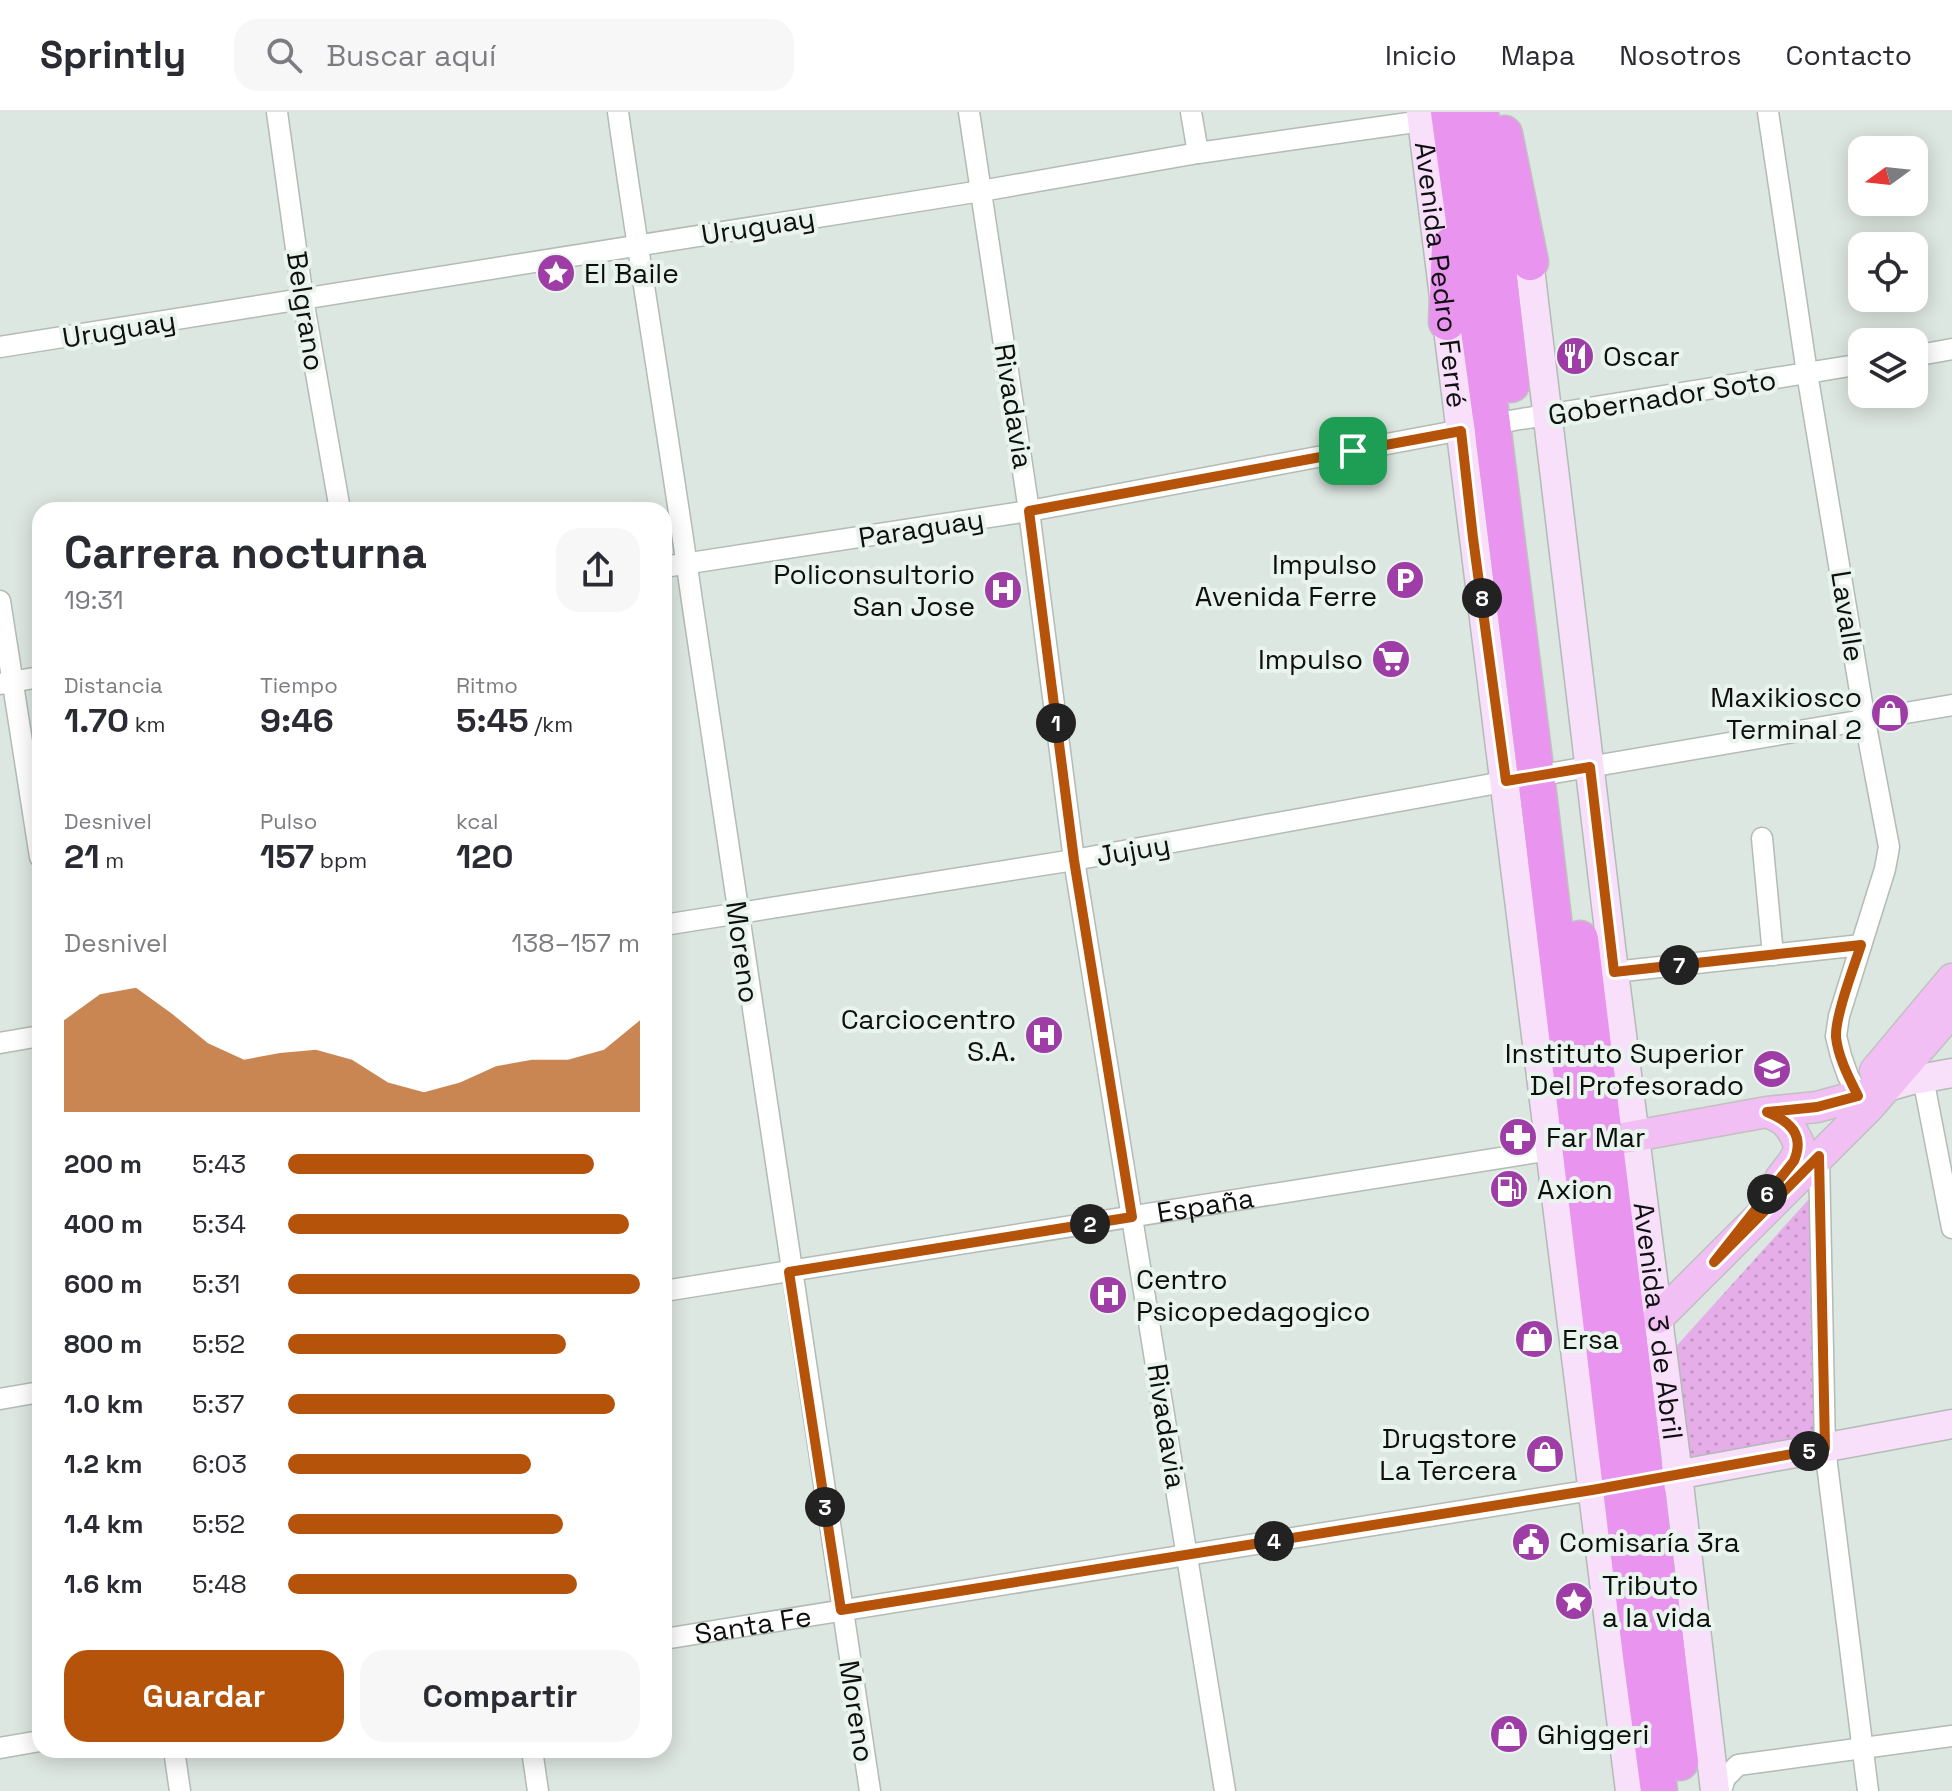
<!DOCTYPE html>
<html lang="es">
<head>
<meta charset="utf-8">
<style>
	:root { --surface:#fff; --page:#f7f7f7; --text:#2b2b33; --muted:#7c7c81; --line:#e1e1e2; --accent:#b45309 }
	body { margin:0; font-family:"Space Grotesk",sans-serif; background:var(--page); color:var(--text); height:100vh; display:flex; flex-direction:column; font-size:30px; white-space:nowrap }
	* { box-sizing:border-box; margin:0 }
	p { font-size:26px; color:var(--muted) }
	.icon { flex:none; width:44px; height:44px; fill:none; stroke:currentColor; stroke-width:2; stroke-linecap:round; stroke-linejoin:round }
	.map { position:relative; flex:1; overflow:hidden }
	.sheet { position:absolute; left:32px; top:390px; width:640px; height:1256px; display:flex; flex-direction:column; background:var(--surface); border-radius:24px; box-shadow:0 4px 20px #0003 }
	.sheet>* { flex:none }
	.needle { width:52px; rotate:255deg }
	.buttons { position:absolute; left:1848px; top:24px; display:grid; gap:16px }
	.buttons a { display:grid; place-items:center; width:80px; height:80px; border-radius:16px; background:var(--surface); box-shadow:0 4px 20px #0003; font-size:40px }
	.pin { position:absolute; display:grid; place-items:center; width:68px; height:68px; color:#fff; margin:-34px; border-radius:16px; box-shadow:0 4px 12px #0006 }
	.km { position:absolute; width:40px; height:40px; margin:-20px; border-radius:50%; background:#222; color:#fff; font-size:22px; line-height:40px; text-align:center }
	.round { display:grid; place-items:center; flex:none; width:84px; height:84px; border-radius:24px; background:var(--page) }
	.headline { display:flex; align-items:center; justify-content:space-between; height:136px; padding:0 32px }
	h1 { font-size:44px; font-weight:800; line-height:60px }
	.figures { display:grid; grid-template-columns:repeat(3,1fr); gap:12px; height:136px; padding:8px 32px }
	.figures div { display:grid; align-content:center }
	.figures b { font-size:34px; font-weight:800 }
	.figures small { font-size:22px; font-weight:400 }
	.figures p { font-size:22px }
	.chart { height:224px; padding:16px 32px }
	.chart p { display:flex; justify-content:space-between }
	.chart svg { width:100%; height:144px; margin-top:8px; fill:var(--accent); opacity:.7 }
	.button { display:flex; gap:16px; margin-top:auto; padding:16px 32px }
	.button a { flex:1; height:92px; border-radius:24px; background:var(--accent); color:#fff; font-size:32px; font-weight:800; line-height:92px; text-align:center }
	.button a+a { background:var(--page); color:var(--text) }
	ul { padding:0 32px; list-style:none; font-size:26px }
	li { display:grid; grid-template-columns:128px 96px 1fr; align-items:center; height:60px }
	li i { height:20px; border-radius:10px; background:var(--accent) }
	header { display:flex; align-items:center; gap:48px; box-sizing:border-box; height:112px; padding:0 40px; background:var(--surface); border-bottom:2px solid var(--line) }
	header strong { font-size:38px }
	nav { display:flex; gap:44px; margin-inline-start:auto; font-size:28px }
	.search { width:560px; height:72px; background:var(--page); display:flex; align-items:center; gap:20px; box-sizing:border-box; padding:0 28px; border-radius:24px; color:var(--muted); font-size:30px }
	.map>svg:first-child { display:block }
	.park { fill:url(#park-dots) }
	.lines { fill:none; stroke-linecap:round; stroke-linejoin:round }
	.street-casing { stroke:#b2bbb6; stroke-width:23 }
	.secondary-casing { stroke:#b2bbb6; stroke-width:31 }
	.primary-casing { stroke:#c0c1c0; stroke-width:33 }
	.highway-casing { stroke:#c0c1c0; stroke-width:39 }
	.street { stroke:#fff; stroke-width:20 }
	.secondary { stroke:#f8dffa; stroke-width:28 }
	.primary { stroke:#f2bff5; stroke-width:30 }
	.highway { stroke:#e995ef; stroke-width:36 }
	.route-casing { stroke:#fff; stroke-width:16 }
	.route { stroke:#b45309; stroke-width:10 }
	.labels { text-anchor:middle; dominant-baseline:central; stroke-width:8; stroke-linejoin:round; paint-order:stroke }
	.street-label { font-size:28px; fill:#0d100e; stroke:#eaf4ee }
	.poi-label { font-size:28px; fill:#0d100e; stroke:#eaf4ee; text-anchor:start }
</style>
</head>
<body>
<header>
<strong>Sprintly</strong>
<div class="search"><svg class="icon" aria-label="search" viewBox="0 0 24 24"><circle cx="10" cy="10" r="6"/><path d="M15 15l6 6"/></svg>Buscar aquí</div>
<nav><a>Inicio</a><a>Mapa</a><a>Nosotros</a><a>Contacto</a></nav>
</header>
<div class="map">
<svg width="1952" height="1679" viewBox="0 0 1952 1679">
	<defs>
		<pattern id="park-dots" width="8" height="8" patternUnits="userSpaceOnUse" patternTransform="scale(2)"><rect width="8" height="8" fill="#e5aee8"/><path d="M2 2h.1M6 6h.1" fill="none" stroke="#c395c6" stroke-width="1.8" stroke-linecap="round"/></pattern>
	</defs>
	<rect width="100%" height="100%" fill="#dde7e1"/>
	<path class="park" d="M1809,1087L1816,1329L1687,1352L1671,1240Z"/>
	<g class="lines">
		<defs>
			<g id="street">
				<path d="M277,0L303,187L340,398"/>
				<path d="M618,0C641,163 669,326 692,489C750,886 807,1283 870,1679"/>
				<path d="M969,0L1029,399L1074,748L1225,1679"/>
				<path d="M1191,0L1198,41"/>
				<path d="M1768,0L1807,261L1865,609L1889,735L1885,757L1839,904L1836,924L1841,944L1848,964L1864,993"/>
				<path d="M0,235L981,79L1198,41L1422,9"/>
				<path d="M1914,244L1952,237"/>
				<path d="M664,455L1029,399L1515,308L1862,252"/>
				<path d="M0,489L40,745"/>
				<path d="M0,572L40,565"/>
				<path d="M1762,726L1773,843"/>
				<path d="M664,813L1074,748L1536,664L1952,593"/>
				<path d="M1614,860L1861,833"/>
				<path d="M0,931L40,924"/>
				<path d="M1923,966L1952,1116"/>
				<path d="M1819,1044L1825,1336L1868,1679"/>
				<path id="s1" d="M664,1179L1550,1038"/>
				<path d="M0,1287L40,1280"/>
				<path id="s2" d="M664,1527L1592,1378"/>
				<path d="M0,1636L40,1629"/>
				<path d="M174,1638L180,1679"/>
				<path d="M532,1638L538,1679"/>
				<path d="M1721,1679L1725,1666L1738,1653L1952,1624"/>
			</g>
			<g id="secondary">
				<path id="s3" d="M1421,0L1630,1679"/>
				<path id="s4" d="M1527,131L1614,860L1678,1363L1715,1679"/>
				<path d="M1887,975L1908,969L1952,961"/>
				<path d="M1660,1366L1952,1312"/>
			</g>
			<path id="primary" d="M1875,959L1952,867
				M1767,1000C1782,1006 1789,1010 1796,1026C1799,1031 1800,1032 1798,1039C1796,1049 1786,1058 1780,1067
				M1585,1033L1767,1000L1817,995L1883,977
				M1658,1206L1870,994L1952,899"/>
			<path id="highway" d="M1449,0L1492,312L1536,664L1641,1544L1659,1679
				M1480,0L1511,272
				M1504,22L1530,150
				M1447,210L1450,134
				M1580,827L1680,1650"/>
		</defs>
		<use href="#street" class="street-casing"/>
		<use href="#secondary" class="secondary-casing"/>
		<use href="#primary" class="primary-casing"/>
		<use href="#highway" class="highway-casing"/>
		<use href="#street" class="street"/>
		<use href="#secondary" class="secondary"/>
		<use href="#primary" class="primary"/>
		<use href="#highway" class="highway"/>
	</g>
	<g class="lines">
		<defs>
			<path id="route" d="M1461,319L1473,426L1506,669L1590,655L1614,860L1861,833C1854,855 1835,904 1836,925C1838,945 1849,966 1858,984L1817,995L1767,1000C1790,1009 1805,1023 1794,1049L1714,1150L1819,1044L1825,1336L1592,1378L841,1498L789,1160L1132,1105L1074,748L1029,399Z"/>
		</defs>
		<use href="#route" class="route-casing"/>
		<use href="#route" class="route"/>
	</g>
	<defs>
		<symbol id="sight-disc" viewBox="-11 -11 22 22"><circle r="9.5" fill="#9d3da5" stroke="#eaf4ee"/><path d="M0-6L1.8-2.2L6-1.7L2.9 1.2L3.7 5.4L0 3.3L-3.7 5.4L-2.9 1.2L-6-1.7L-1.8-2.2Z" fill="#fff"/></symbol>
		<symbol id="restaurant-disc" viewBox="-11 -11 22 22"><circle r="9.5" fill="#9d3da5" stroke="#eaf4ee"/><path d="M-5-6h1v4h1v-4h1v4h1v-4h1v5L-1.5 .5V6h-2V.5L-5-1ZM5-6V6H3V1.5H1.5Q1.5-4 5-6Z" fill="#fff"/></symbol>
		<symbol id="parking-disc" viewBox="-11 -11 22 22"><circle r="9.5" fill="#9d3da5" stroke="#eaf4ee"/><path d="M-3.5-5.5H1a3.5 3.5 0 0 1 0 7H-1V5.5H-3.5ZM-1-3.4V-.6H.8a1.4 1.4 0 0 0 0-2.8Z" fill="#fff"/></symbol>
		<symbol id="hospital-disc" viewBox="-11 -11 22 22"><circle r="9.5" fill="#9d3da5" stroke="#eaf4ee"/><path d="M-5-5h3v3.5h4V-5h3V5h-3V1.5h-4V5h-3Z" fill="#fff"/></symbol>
		<symbol id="supermarket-disc" viewBox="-11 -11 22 22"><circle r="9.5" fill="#9d3da5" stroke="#eaf4ee"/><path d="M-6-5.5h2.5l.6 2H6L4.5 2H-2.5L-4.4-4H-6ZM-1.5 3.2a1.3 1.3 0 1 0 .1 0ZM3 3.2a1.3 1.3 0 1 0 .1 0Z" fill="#fff"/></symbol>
		<symbol id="shop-disc" viewBox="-11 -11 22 22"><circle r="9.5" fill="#9d3da5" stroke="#eaf4ee"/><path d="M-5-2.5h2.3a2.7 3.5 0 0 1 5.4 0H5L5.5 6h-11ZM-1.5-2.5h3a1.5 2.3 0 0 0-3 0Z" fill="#fff"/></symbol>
		<symbol id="university-disc" viewBox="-11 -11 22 22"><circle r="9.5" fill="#9d3da5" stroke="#eaf4ee"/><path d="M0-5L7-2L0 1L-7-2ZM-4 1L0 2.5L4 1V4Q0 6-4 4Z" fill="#fff"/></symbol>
		<symbol id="pharmacy-disc" viewBox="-11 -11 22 22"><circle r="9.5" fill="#9d3da5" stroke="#eaf4ee"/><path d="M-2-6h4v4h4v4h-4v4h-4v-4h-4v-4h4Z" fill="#fff"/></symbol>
		<symbol id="fuel-disc" viewBox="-11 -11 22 22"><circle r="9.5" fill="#9d3da5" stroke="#eaf4ee"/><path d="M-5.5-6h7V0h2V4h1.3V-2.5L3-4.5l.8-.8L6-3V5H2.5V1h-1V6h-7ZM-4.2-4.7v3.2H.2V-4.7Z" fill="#fff"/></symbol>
		<symbol id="civic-disc" viewBox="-11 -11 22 22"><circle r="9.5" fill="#9d3da5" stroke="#eaf4ee"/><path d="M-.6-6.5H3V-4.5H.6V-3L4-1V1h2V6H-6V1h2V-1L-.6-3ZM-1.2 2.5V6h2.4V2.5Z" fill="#fff"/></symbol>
	</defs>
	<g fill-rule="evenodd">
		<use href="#sight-disc" x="534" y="139" width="44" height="44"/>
		<use href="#restaurant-disc" x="1553" y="222" width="44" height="44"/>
		<use href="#parking-disc" x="1383" y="446" width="44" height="44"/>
		<use href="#hospital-disc" x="981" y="456" width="44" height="44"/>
		<use href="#supermarket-disc" x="1369" y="525" width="44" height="44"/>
		<use href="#shop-disc" x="1868" y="579" width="44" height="44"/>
		<use href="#hospital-disc" x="1022" y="901" width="44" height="44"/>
		<use href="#university-disc" x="1750" y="935" width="44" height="44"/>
		<use href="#pharmacy-disc" x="1496" y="1003" width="44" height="44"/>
		<use href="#fuel-disc" x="1487" y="1055" width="44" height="44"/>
		<use href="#hospital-disc" x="1086" y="1161" width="44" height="44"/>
		<use href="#shop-disc" x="1512" y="1205" width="44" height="44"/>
		<use href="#shop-disc" x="1523" y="1320" width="44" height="44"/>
		<use href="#civic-disc" x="1509" y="1408" width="44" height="44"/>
		<use href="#sight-disc" x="1552" y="1467" width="44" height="44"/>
		<use href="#shop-disc" x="1487" y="1600" width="44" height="44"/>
	</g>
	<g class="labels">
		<g class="street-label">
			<text transform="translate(758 114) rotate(-9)">Uruguay</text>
			<text stroke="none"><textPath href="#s3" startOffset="164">Avenida Pedro Ferré</textPath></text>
			<text transform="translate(306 199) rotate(81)">Belgrano</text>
			<text transform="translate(119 217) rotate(-9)">Uruguay</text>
			<text transform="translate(1662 285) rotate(-9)">Gobernador Soto</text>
			<text transform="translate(1014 294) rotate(81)">Rivadavia</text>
			<text transform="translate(921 416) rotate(-9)">Paraguay</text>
			<text transform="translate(1848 504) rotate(81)">Lavalle</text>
			<text transform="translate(1133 738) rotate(-10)">Jujuy</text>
			<text transform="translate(743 840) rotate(82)">Moreno</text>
			<text stroke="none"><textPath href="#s1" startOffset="548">España</textPath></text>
			<text stroke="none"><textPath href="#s4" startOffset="1086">Avenida 3 de Abril</textPath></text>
			<text transform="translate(1167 1314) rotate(81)">Rivadavia</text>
			<text stroke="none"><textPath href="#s2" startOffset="90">Santa Fe</textPath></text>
			<text transform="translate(857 1599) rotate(81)">Moreno</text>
		</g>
		<g class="poi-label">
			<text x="584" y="161">El Baile</text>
			<text x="1603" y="244">Oscar</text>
			<text x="1377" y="452" text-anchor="end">Impulso<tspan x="1377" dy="32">Avenida Ferre</tspan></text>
			<text x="975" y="462" text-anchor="end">Policonsultorio<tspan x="975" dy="32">San Jose</tspan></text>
			<text x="1363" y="547" text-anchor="end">Impulso</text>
			<text x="1862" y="585" text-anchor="end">Maxikiosco<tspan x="1862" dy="32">Terminal 2</tspan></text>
			<text x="1016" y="907" text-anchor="end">Carciocentro<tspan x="1016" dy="32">S.A.</tspan></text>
			<text x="1744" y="941" text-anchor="end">Instituto Superior<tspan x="1744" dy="32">Del Profesorado</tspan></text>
			<text x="1546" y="1025">Far Mar</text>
			<text x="1537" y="1077">Axion</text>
			<text x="1136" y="1167">Centro<tspan x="1136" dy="32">Psicopedagogico</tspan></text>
			<text x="1562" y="1227">Ersa</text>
			<text x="1517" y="1326" text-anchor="end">Drugstore<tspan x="1517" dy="32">La Tercera</tspan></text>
			<text x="1559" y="1430">Comisaría 3ra</text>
			<text x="1602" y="1473">Tributo<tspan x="1602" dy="32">a la vida</tspan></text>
			<text x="1537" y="1622">Ghiggeri</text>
		</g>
	</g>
</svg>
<div class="buttons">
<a><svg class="needle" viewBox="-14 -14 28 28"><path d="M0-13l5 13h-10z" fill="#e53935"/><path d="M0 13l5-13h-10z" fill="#7c7c81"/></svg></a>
<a><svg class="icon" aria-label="locate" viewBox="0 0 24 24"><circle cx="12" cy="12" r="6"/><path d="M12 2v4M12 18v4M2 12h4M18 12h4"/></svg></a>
<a><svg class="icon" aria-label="layers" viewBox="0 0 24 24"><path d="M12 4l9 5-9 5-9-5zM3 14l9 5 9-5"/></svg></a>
</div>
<div class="pin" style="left:1353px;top:339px;background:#1e9e55"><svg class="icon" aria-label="arrive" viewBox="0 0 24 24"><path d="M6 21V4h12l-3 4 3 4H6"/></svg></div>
<b class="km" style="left:1056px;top:611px">1</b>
<b class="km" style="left:1090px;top:1112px">2</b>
<b class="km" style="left:825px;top:1395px">3</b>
<b class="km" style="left:1274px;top:1429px">4</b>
<b class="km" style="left:1809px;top:1339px">5</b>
<b class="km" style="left:1767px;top:1082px">6</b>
<b class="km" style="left:1679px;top:853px">7</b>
<b class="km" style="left:1482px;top:486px">8</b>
<section class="sheet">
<div class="headline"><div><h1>Carrera nocturna</h1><p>19:31</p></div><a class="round"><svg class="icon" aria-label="share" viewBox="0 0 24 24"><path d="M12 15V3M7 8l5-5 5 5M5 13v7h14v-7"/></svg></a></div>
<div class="figures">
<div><p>Distancia</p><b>1.70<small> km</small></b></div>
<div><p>Tiempo</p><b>9:46</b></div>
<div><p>Ritmo</p><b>5:45<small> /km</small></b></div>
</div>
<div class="figures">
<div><p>Desnivel</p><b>21<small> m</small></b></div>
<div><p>Pulso</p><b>157<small> bpm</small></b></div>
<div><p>kcal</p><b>120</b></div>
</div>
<div class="chart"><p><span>Desnivel</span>138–157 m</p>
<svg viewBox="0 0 160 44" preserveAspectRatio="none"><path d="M0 44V16L10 8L20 6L30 14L40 23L50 28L60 26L70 25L80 28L90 35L100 38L110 35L120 30L130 28L140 28L150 25L160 16V44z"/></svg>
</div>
<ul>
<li><b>200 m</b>5:43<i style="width:87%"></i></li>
<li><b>400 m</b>5:34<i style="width:97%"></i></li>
<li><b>600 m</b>5:31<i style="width:100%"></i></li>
<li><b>800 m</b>5:52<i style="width:79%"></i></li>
<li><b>1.0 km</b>5:37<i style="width:93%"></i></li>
<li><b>1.2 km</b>6:03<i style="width:69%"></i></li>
<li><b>1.4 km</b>5:52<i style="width:78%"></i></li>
<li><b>1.6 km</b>5:48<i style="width:82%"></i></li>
</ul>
<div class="button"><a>Guardar</a><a>Compartir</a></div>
</section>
</div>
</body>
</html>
